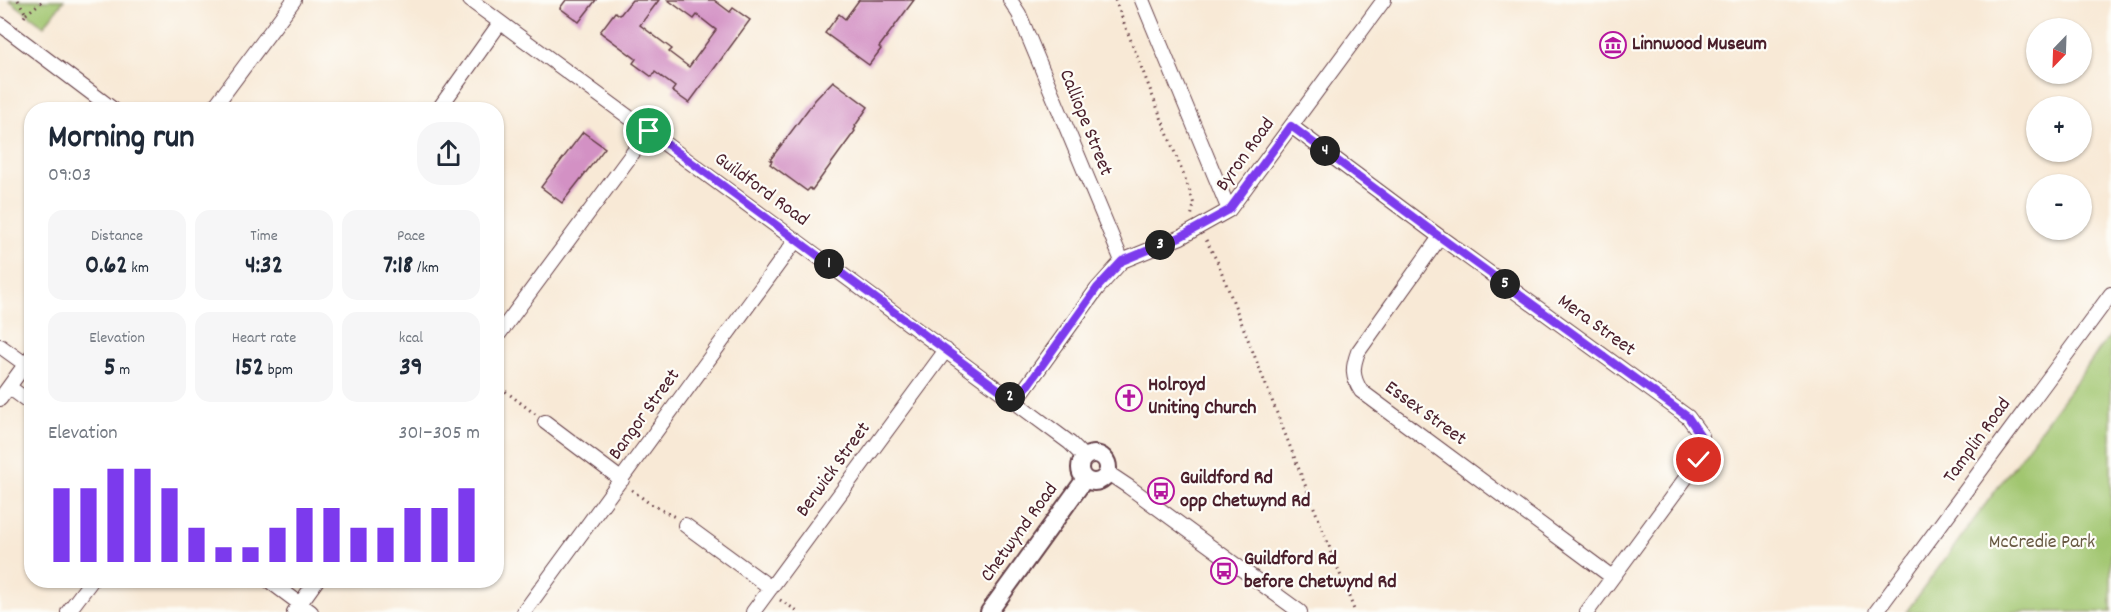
<!DOCTYPE html>
<html lang="en">
<head>
<meta charset="utf-8">
<style>
	:root { --surface:#fff; --page:#f6f6f7; --text:#1f2937; --muted:#747a83; --accent:#7c3aed }
	body { margin:0; font-family:Dekko,sans-serif; background:var(--page); color:var(--text); height:100vh; display:flex; flex-direction:column; font-size:22px; white-space:nowrap }
	* { box-sizing:border-box; margin:0 }
	p { font-size:20px; color:var(--muted) }
	.icon { flex:none; width:33px; height:33px; fill:none; stroke:currentColor; stroke-width:2; stroke-linecap:round; stroke-linejoin:round }
	.map { position:relative; flex:1; overflow:hidden }
	.details { position:absolute; left:24px; top:102px; width:480px; height:486px; display:flex; flex-direction:column; background:var(--surface); border-radius:24px; box-shadow:0 2px 4px #0004 }
	.details>* { flex:none }
	.needle { width:39px; rotate:203deg }
	.fabs { position:absolute; left:2026px; top:18px; display:grid; gap:12px }
	.fabs a { display:grid; place-items:center; width:66px; height:66px; border-radius:50%; background:var(--surface); box-shadow:0 2px 4px #0004; font-size:30px }
	.pin { position:absolute; display:grid; place-items:center; width:51px; height:51px; color:#fff; margin:-26px; border:3px solid #fff; border-radius:50%; box-shadow:0 2px 6px #0007 }
	.km { position:absolute; width:30px; height:30px; margin:-15px; border-radius:50%; background:#222; color:#fff; font-size:16px; line-height:30px; text-align:center }
	.round { display:grid; place-items:center; flex:none; width:63px; height:63px; border-radius:24px; background:var(--page) }
	.headline { display:flex; align-items:center; justify-content:space-between; height:102px; padding:0 24px }
	h1 { font-size:33px; font-weight:800; line-height:45px }
	.metrics { display:grid; grid-template-columns:repeat(3,1fr); gap:9px; height:102px; padding:6px 24px }
	.metrics div { display:grid; align-content:center; border-radius:15px; background:var(--page); text-align:center }
	.metrics b { font-size:26px; font-weight:800 }
	.metrics small { font-size:16px; font-weight:400 }
	.metrics p { font-size:16px }
	.chart { height:168px; padding:12px 24px }
	.chart p { display:flex; justify-content:space-between }
	.chart svg { width:100%; height:108px; margin-top:6px; stroke:var(--accent); stroke-width:6 }
	.map>svg:first-child { display:block }
	.green { fill:#a1c670; stroke:#76724e; stroke-width:1.5 }
	.building { fill:#d391c4 }
	.lines { fill:none; stroke-linecap:round; stroke-linejoin:round }
	.minor-casing { stroke:#643d45; stroke-width:16 }
	.tertiary-casing { stroke:#643d45; stroke-width:20 }
	.path { stroke:#643d45; stroke-width:3; stroke-dasharray:1.5 4.5; stroke-linecap:butt }
	.minor { stroke:#fff; stroke-width:14 }
	.tertiary { stroke:#fff; stroke-width:16 }
	.route-casing { stroke:#fff; stroke-width:12 }
	.route { stroke:#7c3aed; stroke-width:8 }
	.labels { text-anchor:middle; dominant-baseline:central; stroke-width:4.5; stroke-linejoin:round; paint-order:stroke }
	.poi-label { font-size:20px; font-weight:bold; fill:#4a1f2b; stroke:#fdfcf7; text-anchor:start }
	.street-label { font-size:20px; fill:#4a1f2b; stroke:#fdfcf7 }
	.park-label { font-size:20px; fill:#685943; stroke:#fdfcf7 }
</style>
</head>
<body>
<div class="map">
<svg width="2111" height="612" viewBox="0 0 2111 612">
	<rect width="100%" height="100%" fill="#fdfcf7"/>
	<filter id="ink" filterUnits="userSpaceOnUse"><feTurbulence type="fractalNoise" baseFrequency=".0167" numOctaves="2"/><feDisplacementMap in="SourceGraphic" scale="12" xChannelSelector="R" yChannelSelector="G"/><feConvolveMatrix kernelMatrix="1 2 1 2 8 2 1 2 1" color-interpolation-filters="sRGB"/></filter>
	<filter id="wash" filterUnits="userSpaceOnUse"><feTurbulence type="fractalNoise" baseFrequency=".008" numOctaves="4" result="noise"/><feDisplacementMap in="SourceGraphic" scale="24" xChannelSelector="R" yChannelSelector="G"/><feGaussianBlur stdDeviation="1.35" result="paint"/><feColorMatrix in="noise" values="0 0 0 0 0 0 0 0 0 0 0 0 0 0 0 0 0 1.4 0 .05"/><feComposite in="paint" operator="in"/></filter>
	<g filter="url(#wash)">
		<rect width="100%" height="100%" fill="#f8e9d6"/>
		<path class="green" d="M9,0H64L44,26Z
			M2111,334V612H1906Z"/>
		<g id="blocks">
			<path class="building" d="M566,0H596L579,22L560,8Z
				M632,0H659L640,25L672,49L669,52L689,67L716,30L697,15L694,19L668,0H714L730,12L733,8L750,20L689,103L672,91L675,87L655,72L652,77L633,63L636,59L600,32L615,12L620,15Z
				M859,0H914L879,47L881,49L869,65L825,33L839,14L845,19Z
				M833,81L868,107L855,126L856,127L854,130L855,131L812,190L810,188L807,191L770,164L772,161L770,160L815,100Z
				M583,132L605,148L562,203L541,187Z"/>
		</g>
	</g>
	<g filter="url(#ink)">
		<use href="#blocks" fill-opacity="0" stroke="#643d45" stroke-width="1.5"/>
		<g class="lines">
			<defs>
				<path id="minor" d="M470,0L1015,402L1070,443L1085,458
					M1010,0L1019,14L1122,261
					M1142,0L1229,210
					M0,24L114,110
					M212,110L294,0
					M438,110L500,23
					M1291,126L1440,237L1688,417L1702,436L1699,460L1587,612
					M1440,237L1358,352C1352,368 1352,377 1361,391L1612,577
					M496,338L649,131
					M0,346L25,364
					M9,387L32,404
					M0,399L32,355
					M1015,402L1097,289L1122,261L1181,237L1229,210L1384,0
					M545,422L622,480
					M1108,473L1129,487L1300,612
					M685,525L771,588
					M268,580L311,612
					M68,612L92,580
					M294,612L317,580
					M524,612L796,240
					M753,612L946,350
					M1876,612L2111,294"/>
				<path id="tertiary" d="M1080 468a14 14 0 1 1 28 0a14 14 0 1 1-28 0Z
					M989,612L1085,479"/>
			</defs>
			<use href="#minor" class="minor-casing"/>
			<use href="#tertiary" class="tertiary-casing"/>
			<path class="path" d="M18,0L26,14L24,17
				M1115,0L1191,194L1194,205L1191,217
				M26,14L44,0
				M1206,240L1218,263L1355,612
				M496,384L535,414
				M632,490L649,503L675,517
				M780,600L799,612"/>
			<use href="#minor" class="minor"/>
			<use href="#tertiary" class="tertiary"/>
		</g>
	</g>
	<g class="lines" filter="url(#ink)">
		<defs>
			<path id="route" d="M649,131L1016,402L1097,288L1122,261L1180,237L1229,210L1291,126L1440,237L1688,417L1701,436L1699,460"/>
		</defs>
		<use href="#route" class="route-casing"/>
		<use href="#route" class="route"/>
	</g>
	<defs>
		<symbol id="museum-ring" viewBox="-11 -11 22 22"><circle r="9.5" fill="#fdfcf7" stroke="#b5179e" stroke-width="1.5"/><path d="M0-6L6-3V-2H-6V-3ZM-5-1h2V3h-2ZM-1-1h2V3h-2ZM3-1h2V3H3ZM-6 4H6V6H-6Z" fill="#b5179e"/></symbol>
		<symbol id="church-ring" viewBox="-11 -11 22 22"><circle r="9.5" fill="#fdfcf7" stroke="#b5179e" stroke-width="1.5"/><path d="M-1.2-6h2.4v3.5h3.3v2.4h-3.3V6h-2.4V-.1h-3.3v-2.4h3.3Z" fill="#b5179e"/></symbol>
		<symbol id="bus-ring" viewBox="-11 -11 22 22"><circle r="9.5" fill="#fdfcf7" stroke="#b5179e" stroke-width="1.5"/><path d="M-5-6H5V4H4V6H2V4H-2V6H-4V4H-5ZM-3.5-4V0h7V-4ZM-3.5 1.2v1.5H-2V1.2ZM2 1.2v1.5H3.5V1.2Z" fill="#b5179e"/></symbol>
	</defs>
	<g fill-rule="evenodd">
		<use href="#museum-ring" x="1598" y="30" width="30" height="30"/>
		<use href="#church-ring" x="1114" y="383" width="30" height="30"/>
		<use href="#bus-ring" x="1146" y="476" width="30" height="30"/>
		<use href="#bus-ring" x="1209" y="556" width="30" height="30"/>
	</g>
	<g class="labels">
		<g class="poi-label">
			<text x="1632" y="45">Linnwood Museum</text>
			<text x="1148" y="386">Holroyd<tspan x="1148" dy="23">Uniting Church</tspan></text>
			<text x="1180" y="479">Guildford Rd<tspan x="1180" dy="23">opp Chetwynd Rd</tspan></text>
			<text x="1244" y="560">Guildford Rd<tspan x="1244" dy="23">before Chetwynd Rd</tspan></text>
		</g>
		<g class="street-label">
			<text transform="translate(1085 123) rotate(68)">Calliope Street</text>
			<text transform="translate(1246 155) rotate(-54)">Byron Road</text>
			<text transform="translate(761 190) rotate(36)">Guildford Road</text>
			<text transform="translate(1596 326) rotate(36)">Mera Street</text>
			<text transform="translate(1425 414) rotate(36)">Essex Street</text>
			<text transform="translate(645 415) rotate(-54)">Bangor Street</text>
			<text transform="translate(1978 441) rotate(-54)">Tamplin Road</text>
			<text transform="translate(834 470) rotate(-54)">Berwick Street</text>
			<text transform="translate(1020 533) rotate(-54)">Chetwynd Road</text>
		</g>
		<g class="park-label">
			<text x="2042" y="543">McCredie Park</text>
		</g>
	</g>
</svg>
<div class="fabs">
<a><svg class="needle" viewBox="-14 -14 28 28"><path d="M0-13l5 13h-10z" fill="#e53935"/><path d="M0 13l5-13h-10z" fill="#747a83"/></svg></a>
<a>+</a>
<a>−</a>
</div>
<div class="pin" style="left:649px;top:131px;background:#1e9e55"><svg class="icon" aria-label="arrive" viewBox="0 0 24 24"><path d="M6 21V4h12l-3 4 3 4H6"/></svg></div>
<div class="pin" style="left:1699px;top:460px;background:#d93025"><svg class="icon" aria-label="check" viewBox="0 0 24 24"><path d="M5 12l5 5 9-10"/></svg></div>
<b class="km" style="left:829px;top:264px">1</b>
<b class="km" style="left:1010px;top:397px">2</b>
<b class="km" style="left:1160px;top:245px">3</b>
<b class="km" style="left:1325px;top:151px">4</b>
<b class="km" style="left:1505px;top:284px">5</b>
<section class="details">
<div class="headline"><div><h1>Morning run</h1><p>09:03</p></div><a class="round"><svg class="icon" aria-label="share" viewBox="0 0 24 24"><path d="M12 15V3M7 8l5-5 5 5M5 13v7h14v-7"/></svg></a></div>
<div class="metrics">
<div><p>Distance</p><b>0.62<small> km</small></b></div>
<div><p>Time</p><b>4:32</b></div>
<div><p>Pace</p><b>7:18<small> /km</small></b></div>
</div>
<div class="metrics">
<div><p>Elevation</p><b>5<small> m</small></b></div>
<div><p>Heart rate</p><b>152<small> bpm</small></b></div>
<div><p>kcal</p><b>39</b></div>
</div>
<div class="chart"><p><span>Elevation</span>301–305 m</p>
<svg viewBox="0 0 160 44" preserveAspectRatio="none"><path d="M5 44V14M15 44V14M25 44V6M35 44V6M45 44V14M55 44V30M65 44V38M75 44V38M85 44V30M95 44V22M105 44V22M115 44V30M125 44V30M135 44V22M145 44V22M155 44V14"/></svg>
</div>
</section>
</div>
</body>
</html>
